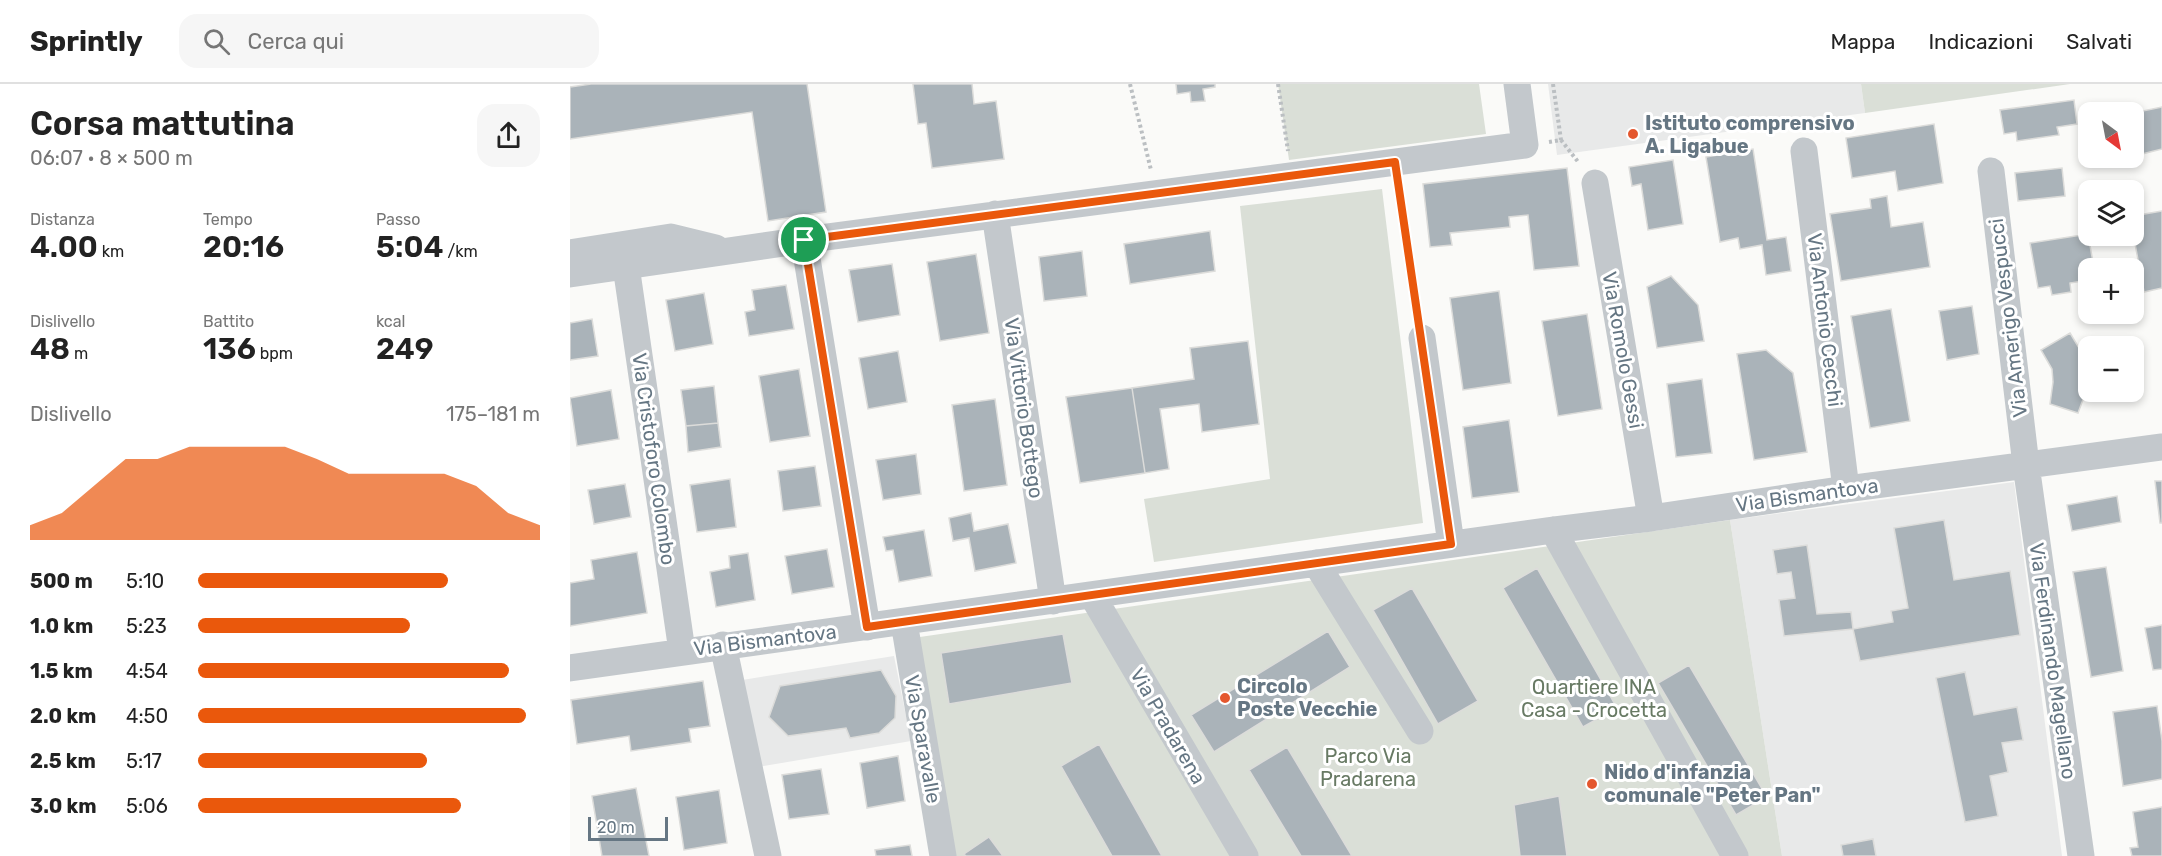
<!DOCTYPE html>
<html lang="it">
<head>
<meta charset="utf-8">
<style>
	:root { --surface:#fff; --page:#f6f6f6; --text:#222; --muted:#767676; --line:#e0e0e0; --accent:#ea580c }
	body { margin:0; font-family:Rubik,sans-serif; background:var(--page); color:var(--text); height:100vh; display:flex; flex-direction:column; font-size:22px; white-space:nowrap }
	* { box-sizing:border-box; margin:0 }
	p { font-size:20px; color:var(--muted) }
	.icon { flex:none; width:33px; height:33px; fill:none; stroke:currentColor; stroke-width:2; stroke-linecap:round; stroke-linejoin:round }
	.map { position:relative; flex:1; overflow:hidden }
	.panel { display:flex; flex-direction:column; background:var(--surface); width:570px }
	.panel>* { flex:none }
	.needle { width:39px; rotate:148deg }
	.tools { position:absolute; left:1508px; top:18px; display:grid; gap:12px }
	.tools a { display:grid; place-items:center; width:66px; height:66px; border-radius:12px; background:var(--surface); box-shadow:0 3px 9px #0003; font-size:30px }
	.scale { position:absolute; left:18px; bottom:15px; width:80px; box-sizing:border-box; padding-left:6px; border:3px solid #657683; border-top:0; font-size:16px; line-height:21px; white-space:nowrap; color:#657683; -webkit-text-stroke:4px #fff; paint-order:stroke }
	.pin { position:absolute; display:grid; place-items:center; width:51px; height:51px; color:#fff; margin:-26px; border:3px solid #fff; border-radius:50%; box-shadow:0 2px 6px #0007 }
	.round { display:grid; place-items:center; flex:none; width:63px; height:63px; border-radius:18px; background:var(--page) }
	.headline { display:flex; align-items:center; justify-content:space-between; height:102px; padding:0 30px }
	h1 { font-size:33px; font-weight:600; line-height:45px }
	.stats { display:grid; grid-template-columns:repeat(3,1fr); gap:9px; height:102px; padding:6px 30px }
	.stats div { display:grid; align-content:center }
	.stats b { font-size:30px; font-weight:600 }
	.stats small { font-size:16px; font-weight:400 }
	.stats p { font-size:16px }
	.chart { height:168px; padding:12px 30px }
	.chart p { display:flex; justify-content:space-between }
	.chart svg { width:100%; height:108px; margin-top:6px; fill:var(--accent); opacity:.7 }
	ul { padding:0 30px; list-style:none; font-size:20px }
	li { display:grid; grid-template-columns:96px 72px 1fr; align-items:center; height:45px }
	li i { height:15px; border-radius:8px; background:var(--accent) }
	header { display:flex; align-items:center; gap:36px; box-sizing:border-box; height:84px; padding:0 30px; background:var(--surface); border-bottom:2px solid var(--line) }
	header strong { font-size:28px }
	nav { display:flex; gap:33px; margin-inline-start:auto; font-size:21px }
	.search { width:420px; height:54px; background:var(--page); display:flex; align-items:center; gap:15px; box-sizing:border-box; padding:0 21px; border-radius:18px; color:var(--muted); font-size:22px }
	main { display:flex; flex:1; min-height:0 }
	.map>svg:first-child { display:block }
	.built { fill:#e8e9e9 }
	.green { fill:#dadfd7 }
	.building { fill:#aab3b9; stroke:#dcdcda; stroke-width:1.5 }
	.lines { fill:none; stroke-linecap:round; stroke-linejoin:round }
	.path { stroke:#bbbfc2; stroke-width:4; stroke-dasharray:3 3; stroke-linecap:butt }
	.minor { stroke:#c3c8cc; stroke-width:27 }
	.route-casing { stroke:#fff; stroke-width:12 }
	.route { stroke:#ea580c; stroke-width:8 }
	.poi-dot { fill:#e4572e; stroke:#fff; stroke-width:2 }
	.labels { text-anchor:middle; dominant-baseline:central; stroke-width:6; stroke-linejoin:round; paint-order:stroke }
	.poi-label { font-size:20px; font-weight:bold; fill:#657683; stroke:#fff; text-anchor:start }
	.street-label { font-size:20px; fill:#657683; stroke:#fff }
	.park-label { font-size:20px; fill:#687a64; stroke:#fff }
</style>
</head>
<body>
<header>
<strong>Sprintly</strong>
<div class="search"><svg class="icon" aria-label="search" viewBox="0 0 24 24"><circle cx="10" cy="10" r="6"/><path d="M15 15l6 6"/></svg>Cerca qui</div>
<nav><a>Mappa</a><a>Indicazioni</a><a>Salvati</a></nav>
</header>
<main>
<section class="panel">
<div class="headline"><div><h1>Corsa mattutina</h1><p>06:07 · 8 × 500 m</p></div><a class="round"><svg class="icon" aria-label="share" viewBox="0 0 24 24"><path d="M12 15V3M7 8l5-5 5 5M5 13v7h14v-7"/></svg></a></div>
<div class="stats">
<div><p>Distanza</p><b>4.00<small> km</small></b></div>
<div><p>Tempo</p><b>20:16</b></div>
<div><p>Passo</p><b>5:04<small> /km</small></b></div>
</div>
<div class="stats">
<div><p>Dislivello</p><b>48<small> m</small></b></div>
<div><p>Battito</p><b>136<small> bpm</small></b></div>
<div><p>kcal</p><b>249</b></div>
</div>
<div class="chart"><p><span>Dislivello</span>175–181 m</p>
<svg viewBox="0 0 160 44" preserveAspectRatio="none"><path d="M0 44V38L10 33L20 22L30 11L40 11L50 6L60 6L70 6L80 6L90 11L100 17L110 17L120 17L130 17L140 22L150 33L160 38V44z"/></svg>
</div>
<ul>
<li><b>500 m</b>5:10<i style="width:73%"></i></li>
<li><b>1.0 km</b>5:23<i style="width:62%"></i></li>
<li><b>1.5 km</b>4:54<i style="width:91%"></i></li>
<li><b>2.0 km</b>4:50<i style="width:96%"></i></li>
<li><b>2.5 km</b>5:17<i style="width:67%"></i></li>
<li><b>3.0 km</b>5:06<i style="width:77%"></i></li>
</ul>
</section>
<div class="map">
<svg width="1592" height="772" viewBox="0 0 1592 772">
	<rect width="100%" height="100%" fill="#fafaf8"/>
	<path class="built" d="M978,0H1291L1295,29L987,71Z
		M1444,398L1492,772H1212L1160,436Z
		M324,572L341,657L188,683L172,596Z"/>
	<path class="green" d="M708,0H909L916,50L719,76Z
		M1291,0H1500L1295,29Z
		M812,105L853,439L584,478L574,415L700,395L670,122Z
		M1160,436L1212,772H373L336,555Z"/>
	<path class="building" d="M21,0H237L256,128L198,137L182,28L0,55V3Z
		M343,0H402L404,20L426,17L434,75L362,84L356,39L348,40Z
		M606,0H645V3L633,5L635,17L621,18L620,8L607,10Z
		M1504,16L1507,40L1487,43L1489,51L1447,57L1446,48L1434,50L1430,26Z
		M1592,23V65L1568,71L1563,49V29Z
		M1364,40L1373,99L1328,107L1325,87L1282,94L1276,54Z
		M1183,65L1197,156L1216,153L1221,187L1196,191L1192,161L1170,165L1168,154L1150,158L1136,73Z
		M1103,76L1113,140L1078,146L1071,100L1062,102L1059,83Z
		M997,84L1009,182L964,186L958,131L939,133L940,143L880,149L882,161L860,163L853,100Z
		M1492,84L1495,112L1448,117L1445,89Z
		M1317,112L1321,143L1353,138L1360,183L1271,197L1260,130L1301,124L1300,115Z
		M1592,127V204L1574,208L1563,149V132Z
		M640,147L645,187L560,200L554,160Z
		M1518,150L1524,184H1518V196L1500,199L1501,208L1482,211L1480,202L1468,204L1460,159Z
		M512,167L517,212L474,217L469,173Z
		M406,170L419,249L370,257L357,178Z
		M322,180L330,231L288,238L279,186Z
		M1101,192L1128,221L1134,257L1087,264L1077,203Z
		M216,201L224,245L179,252L175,228L185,226L182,206Z
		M929,207L941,299L893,306L880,214Z
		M134,209L143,260L105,267L96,216Z
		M1402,222L1409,270L1377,276L1369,227Z
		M1321,225L1340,337L1300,344L1281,232Z
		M1017,230L1032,325L988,332L972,237Z
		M22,235L28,272L0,276V239Z
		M1500,249L1509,264L1518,267L1519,308L1514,313L1508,329L1480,320L1483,298L1482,285L1471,266Z
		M678,257L689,340L632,348L629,320L590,325L599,385L575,389L562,304L624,295L620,264Z
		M1196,266L1223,289L1237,368L1184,376L1167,270Z
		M328,267L337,318L298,325L289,274Z
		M229,285L240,352L200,358L189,292Z
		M1132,295L1142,369L1106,373L1097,300Z
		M144,302L148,339L116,342L111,306Z
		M562,304L575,389L510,399L496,313Z
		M41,306L49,355L7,362L0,314Z
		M425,315L437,401L394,407L382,321Z
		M939,336L949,408L902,414L893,343Z
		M148,339L151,363L118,368L116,342Z
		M346,370L351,410L313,416L306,376Z
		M245,382L251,422L213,427L208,387Z
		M160,395L166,443L127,448L120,401Z
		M1585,397H1592V439H1590Z
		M55,400L61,433L24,440L18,406Z
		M1547,412L1551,438L1502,447L1497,421Z
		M401,429L404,447L438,440L446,479L405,487L399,454L383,457L379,434Z
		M1374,436L1384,496L1440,487L1450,551L1290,577L1283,545L1323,538L1321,527L1338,524L1324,444Z
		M354,446L362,492L329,498L323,466L316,467L313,453Z
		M1237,461L1247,530L1281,528L1283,545L1214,552L1209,516L1225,514L1221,488L1207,490L1203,466Z
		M257,465L264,503L222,510L215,472Z
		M67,468L77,529L0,542V499L24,495L21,476Z
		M178,469L185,516L146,523L140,488L160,484L159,472Z
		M1536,483L1553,587L1521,593L1503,488Z
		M967,484L1047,624L1013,643L933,504Z
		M842,504L908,617L868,640L803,526Z
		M1592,541V585L1583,586L1575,544Z
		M758,547L780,583L644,668L621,631Z
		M493,550L502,599L379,620L371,569Z
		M1119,581L1197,713L1166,731L1088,599Z
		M311,586L326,612L325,634L309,649L280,654L276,644L218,652L199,633L210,602Z
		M1395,588L1404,631L1447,623L1453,656L1432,659L1438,688L1420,692L1428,732L1395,738L1366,594Z
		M133,597L140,642L119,645L121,658L61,667L59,652L7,660L1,616Z
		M1587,622L1592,657V695L1553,702L1543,628Z
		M529,660L592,772H542L491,682Z
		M717,663L782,772H731L679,686Z
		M328,672L335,717L297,724L290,679Z
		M251,685L259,730L219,735L212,691Z
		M66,704L79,772H32L22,712Z
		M149,706L157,759L114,766L106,713Z
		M989,712L997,772H950L944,721Z
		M1592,723V772H1562L1560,764L1568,763L1563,728Z
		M419,753L433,772H396L394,770Z
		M1303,755L1306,772H1273L1271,761Z
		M340,761L342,772H306L305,766Z"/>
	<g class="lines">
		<path class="path" d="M560,0L581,86
			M708,0L718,67
			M983,0L991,56
			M979,58L991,56L1009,79
			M829,104L849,230"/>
		<path class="minor" d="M1234,67L1276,405
			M1421,87L1456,381L1511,772
			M1025,99L1081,434
			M425,130L483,517
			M234,156L297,543
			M0,169L101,153L146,164
			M56,182L112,567
			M0,190L234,156L955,61L947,0
			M852,254L881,460
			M983,446L1165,772
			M746,479L850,647
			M522,511L675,772
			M334,538L373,772
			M153,561L198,772
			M0,584L983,446L1081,434L1276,405L1592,363"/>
	</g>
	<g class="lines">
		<defs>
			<path id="route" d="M825,78L881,460L297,543L234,156Z"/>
		</defs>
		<use href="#route" class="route-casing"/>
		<use href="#route" class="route"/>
	</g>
	<g class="poi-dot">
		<circle cx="1063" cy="50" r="6"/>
		<circle cx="655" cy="614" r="6"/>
		<circle cx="1022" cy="700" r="6"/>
	</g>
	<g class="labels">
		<g class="poi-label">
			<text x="1075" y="39">Istituto comprensivo<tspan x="1075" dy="23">A. Ligabue</tspan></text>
			<text x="667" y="602">Circolo<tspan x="667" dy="23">Poste Vecchie</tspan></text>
			<text x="1034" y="688">Nido d'infanzia<tspan x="1034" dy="23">comunale "Peter Pan"</tspan></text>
		</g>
		<g class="street-label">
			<text transform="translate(1438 234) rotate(-97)">Via Amerigo Vespucci</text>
			<text transform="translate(1255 236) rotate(83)">Via Antonio Cecchi</text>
			<text transform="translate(1053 266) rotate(80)">Via Romolo Gessi</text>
			<text transform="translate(454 324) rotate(82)">Via Vittorio Bottego</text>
			<text transform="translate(84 375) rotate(82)">Via Cristoforo Colombo</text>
			<text transform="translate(1237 411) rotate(-8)">Via Bismantova</text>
			<text transform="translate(195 556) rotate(-7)">Via Bismantova</text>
			<text transform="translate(1483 577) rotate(82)">Via Ferdinando Magellano</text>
			<text transform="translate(598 642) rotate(60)">Via Pradarena</text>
			<text transform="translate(353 655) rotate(80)">Via Sparavalle</text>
		</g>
		<g class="park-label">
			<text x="1024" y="603">Quartiere INA<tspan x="1024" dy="23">Casa - Crocetta</tspan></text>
			<text x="798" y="672">Parco Via<tspan x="798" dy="23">Pradarena</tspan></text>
		</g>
	</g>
</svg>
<div class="tools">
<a><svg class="needle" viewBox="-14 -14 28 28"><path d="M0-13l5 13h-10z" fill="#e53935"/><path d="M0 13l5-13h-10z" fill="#767676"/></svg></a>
<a><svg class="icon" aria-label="layers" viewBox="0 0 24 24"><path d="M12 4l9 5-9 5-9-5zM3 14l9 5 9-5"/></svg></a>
<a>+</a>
<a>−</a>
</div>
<div class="scale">20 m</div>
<div class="pin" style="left:234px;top:156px;background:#1e9e55"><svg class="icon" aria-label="arrive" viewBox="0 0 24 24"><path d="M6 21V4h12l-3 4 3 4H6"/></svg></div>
</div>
</main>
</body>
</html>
